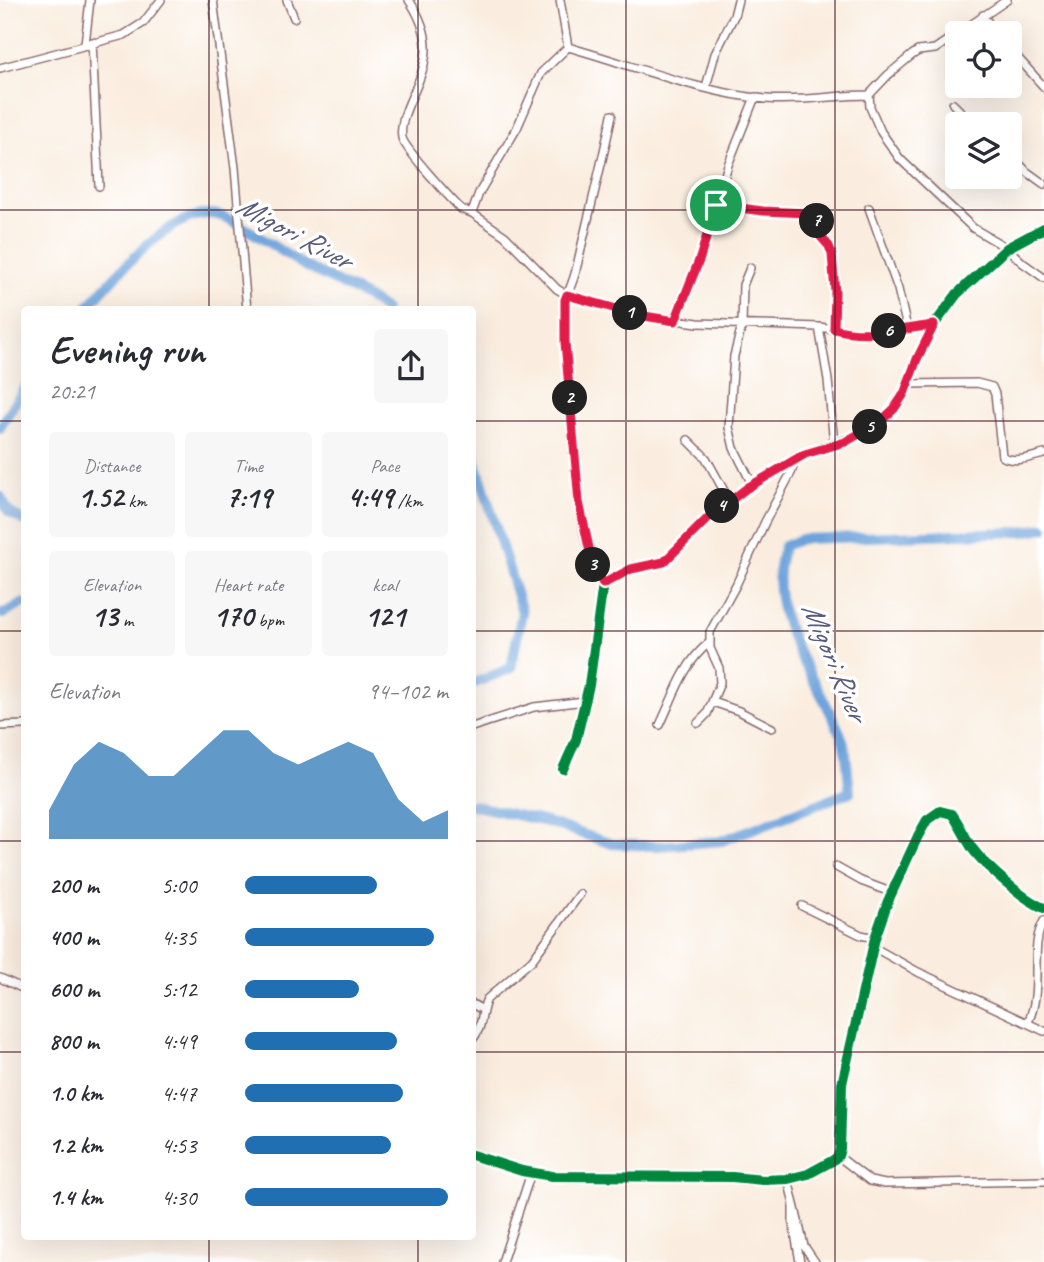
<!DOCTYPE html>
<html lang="en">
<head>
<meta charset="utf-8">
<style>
	:root { --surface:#fff; --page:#f7f7f7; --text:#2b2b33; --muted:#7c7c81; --accent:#1f6fb2 }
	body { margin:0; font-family:Caveat,sans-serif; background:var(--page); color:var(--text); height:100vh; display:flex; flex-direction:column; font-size:26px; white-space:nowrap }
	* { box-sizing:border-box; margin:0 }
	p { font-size:23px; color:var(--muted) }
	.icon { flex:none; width:38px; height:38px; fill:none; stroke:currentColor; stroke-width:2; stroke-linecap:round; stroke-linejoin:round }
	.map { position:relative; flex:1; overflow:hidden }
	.details { position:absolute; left:21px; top:306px; width:455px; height:934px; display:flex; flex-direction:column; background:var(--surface); border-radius:7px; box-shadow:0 7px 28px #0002 }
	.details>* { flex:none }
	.buttons { position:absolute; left:945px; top:21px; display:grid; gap:14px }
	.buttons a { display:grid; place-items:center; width:77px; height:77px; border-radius:7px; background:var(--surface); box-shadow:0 7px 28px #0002; font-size:35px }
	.pin { position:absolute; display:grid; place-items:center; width:60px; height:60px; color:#fff; margin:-30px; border:4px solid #fff; border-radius:50%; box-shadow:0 2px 7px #0007 }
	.km { position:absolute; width:35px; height:35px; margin:-18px; border-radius:50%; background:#222; color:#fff; font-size:19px; line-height:35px; text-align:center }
	.round { display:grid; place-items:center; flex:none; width:74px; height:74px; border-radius:7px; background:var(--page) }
	.summary { display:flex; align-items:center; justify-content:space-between; height:119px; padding:0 28px }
	h1 { font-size:38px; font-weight:700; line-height:52px }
	.stats { display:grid; grid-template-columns:repeat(3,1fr); gap:10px; height:119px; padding:7px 28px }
	.stats div { display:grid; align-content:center; border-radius:7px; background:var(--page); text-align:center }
	.stats b { font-size:30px; font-weight:700 }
	.stats small { font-size:19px; font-weight:400 }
	.stats p { font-size:19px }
	.chart { height:196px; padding:14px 28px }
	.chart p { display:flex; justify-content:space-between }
	.chart svg { width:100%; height:126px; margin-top:7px; fill:var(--accent); opacity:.7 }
	ul { padding:0 28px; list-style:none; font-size:23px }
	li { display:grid; grid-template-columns:112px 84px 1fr; align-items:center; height:52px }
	li i { height:18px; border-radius:9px; background:var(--accent) }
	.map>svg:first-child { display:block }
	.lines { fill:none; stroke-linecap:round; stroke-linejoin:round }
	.river { stroke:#6da3db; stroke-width:10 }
	.street-casing { stroke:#88676a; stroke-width:10 }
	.street { stroke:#fff; stroke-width:7 }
	.cycleway-casing { stroke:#fff; stroke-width:15 }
	.cycleway { stroke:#00873e; stroke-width:10 }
	.route-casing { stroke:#fff; stroke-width:14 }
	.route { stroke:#e11d48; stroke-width:9 }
	.grid { fill:none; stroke:#4a1f2b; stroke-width:2; stroke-opacity:0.55 }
	.labels { text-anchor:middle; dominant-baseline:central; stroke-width:7; stroke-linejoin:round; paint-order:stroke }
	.water-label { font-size:30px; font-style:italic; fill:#5a5a7a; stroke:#fff }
</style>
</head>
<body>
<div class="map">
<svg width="1044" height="1262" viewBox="0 0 1044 1262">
	<rect width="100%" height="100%" fill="#fff"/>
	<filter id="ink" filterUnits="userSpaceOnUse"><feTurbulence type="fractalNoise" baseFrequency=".0143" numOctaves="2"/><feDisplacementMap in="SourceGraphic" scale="14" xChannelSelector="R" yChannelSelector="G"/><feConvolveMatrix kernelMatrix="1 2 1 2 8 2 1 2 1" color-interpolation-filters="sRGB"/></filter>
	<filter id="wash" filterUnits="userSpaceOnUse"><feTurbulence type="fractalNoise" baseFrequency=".00686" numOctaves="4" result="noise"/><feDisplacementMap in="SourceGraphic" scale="28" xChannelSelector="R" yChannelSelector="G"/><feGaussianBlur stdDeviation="1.57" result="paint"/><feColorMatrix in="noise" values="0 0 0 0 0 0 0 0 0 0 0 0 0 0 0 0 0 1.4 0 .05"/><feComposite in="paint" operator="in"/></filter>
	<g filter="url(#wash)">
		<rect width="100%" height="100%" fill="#faeddf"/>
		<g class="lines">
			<path class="river" d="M85,310C111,281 177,200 221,216C245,225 277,249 300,263C327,279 360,290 385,310
				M0,428L24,388
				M472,449L522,612L511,668L472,684
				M0,496L9,512L24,521
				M0,613L3,614L24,603
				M472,805L547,822L612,844L657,846L721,841L850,792C847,773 848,750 840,733C815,673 761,614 784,546L801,539L1021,532L1044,528"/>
		</g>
	</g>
	<g filter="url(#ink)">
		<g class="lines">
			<defs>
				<path id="street" d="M213,0L235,168L247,310
					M287,0L294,18
					M409,0C435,39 428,62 410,101C405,113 400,125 402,138C405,149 450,198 461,209L472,213L505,236L557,289L567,295L638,315L698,323L819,327L861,333L934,325
					M560,0L568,47
					M983,15L995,33
					M959,33L1007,0
					M92,42L99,186
					M85,44L90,0
					M1010,49L1044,87
					M0,68L124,35L143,23L161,0
					M706,87L715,54L734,16L738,0
					M869,95L870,107L881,132L900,159L973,228L1007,248L1023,263L1044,278
					M953,104L973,124
					M1010,154L1026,171L1044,184
					M716,205L763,211L807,213L814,216L821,237L829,246L832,254L835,292L834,329
					M869,208L898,289L907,328
					M472,213L479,193L517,128L541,73L568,47C629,64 704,94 766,99C800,102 835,95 869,95L888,75L912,55L918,51L935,49L957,34
					M750,268L743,285L742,325L734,356L729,427L734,448L752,484
					M675,321L700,258L728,165L755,97
					M819,327L828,380L834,445
					M907,384L977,383L992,387L995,394L1002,456C1013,464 1031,457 1044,454
					M688,440L706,458L729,500
					M603,584C578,552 574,451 571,409C568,376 565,344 564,311C565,296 573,284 576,270C588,218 601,167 612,115
					M713,702L739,711L772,728
					M698,723L707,714L720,683L719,668L710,648V632L736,585L765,522L791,473L795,460
					M660,725C673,698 684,662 709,643
					M0,726L24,725
					M472,727L534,707L585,701
					M563,769L576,740L589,685L603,584L631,569L664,562L708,518L758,481L805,454L857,436L889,415L903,394L917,359L934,325L957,294L1007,248L1044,228
					M836,867L861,881L893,893
					M802,906L861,935L875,938
					M873,947L918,972L1044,1031
					M0,978L24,989
					M472,1004L483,1010
					M1028,1022C1044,990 1028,947 1044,921
					M472,1040C484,1027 480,1012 487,999L532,960L580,894
					M472,1155L522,1171L552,1176L732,1177L763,1180L788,1179L808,1174L832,1161L838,1156L840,1149L842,1084L875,938L888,901L918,836L927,820L940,811L952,814C960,825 965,837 972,848C985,866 1024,900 1044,908
					M838,1156L870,1181L885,1184L1044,1181
					M788,1179L804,1246L815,1262
					M793,1207V1222L800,1262
					M502,1262L531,1173"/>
			</defs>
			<use href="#street" class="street-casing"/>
			<use href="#street" class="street"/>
			<defs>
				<path id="cycleway" d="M563,769L576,740L589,685L603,584L631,569L664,562L708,518L758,481L805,454L857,436L889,415L903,394L917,359L934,325L957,294L1007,248L1044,228
					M472,1155L522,1171L552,1176L732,1177L763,1180L788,1179L808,1174L832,1161L838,1156L840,1149L842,1084L875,938L888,901L918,836L927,820L940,811L952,814C960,825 965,837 972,848C985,866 1024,900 1044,908"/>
			</defs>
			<use href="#cycleway" class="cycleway-casing"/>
			<use href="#cycleway" class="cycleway"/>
		</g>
	</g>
	<g class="lines" filter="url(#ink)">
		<defs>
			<path id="route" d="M716,205L763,211L807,213L814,216L821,237L829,246L832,254L835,292L834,329C867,338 901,329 934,325L917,359L904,394L894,409L880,422L845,442L805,454L747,488L708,518L664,562L631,569L603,584L591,557L579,502L565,342V300L567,295L638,315L675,321L700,258Z"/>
		</defs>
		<use href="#route" class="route-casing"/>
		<use href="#route" class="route"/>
	</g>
	<path class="grid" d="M209,0V310M418,0V310M626,0V1262M835,0V1262M0,210H1044M0,421H24M472,421H1044M0,631H24M472,631H1044M0,841H24M472,841H1044M0,1052H24M472,1052H1044M209,1237V1262M418,1237V1262"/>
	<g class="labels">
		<g class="water-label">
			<text transform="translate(294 232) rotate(28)">Migori River</text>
			<text transform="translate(835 661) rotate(67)">Migori River</text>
		</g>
	</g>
</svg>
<div class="buttons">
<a><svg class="icon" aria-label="locate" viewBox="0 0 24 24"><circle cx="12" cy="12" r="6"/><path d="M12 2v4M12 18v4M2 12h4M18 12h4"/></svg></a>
<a><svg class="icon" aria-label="layers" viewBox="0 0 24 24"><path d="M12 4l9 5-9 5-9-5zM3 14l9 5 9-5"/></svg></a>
</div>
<div class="pin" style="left:716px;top:205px;background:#1e9e55"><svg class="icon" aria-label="arrive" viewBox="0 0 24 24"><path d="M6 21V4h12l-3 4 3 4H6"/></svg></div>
<b class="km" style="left:630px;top:313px">1</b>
<b class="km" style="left:570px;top:398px">2</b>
<b class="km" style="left:593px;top:565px">3</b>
<b class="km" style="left:722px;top:506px">4</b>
<b class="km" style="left:870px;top:427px">5</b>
<b class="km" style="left:889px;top:331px">6</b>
<b class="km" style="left:817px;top:221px">7</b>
<section class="details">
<div class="summary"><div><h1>Evening run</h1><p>20:21</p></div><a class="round"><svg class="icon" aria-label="share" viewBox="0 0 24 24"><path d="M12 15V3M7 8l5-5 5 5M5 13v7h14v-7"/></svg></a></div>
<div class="stats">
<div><p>Distance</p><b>1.52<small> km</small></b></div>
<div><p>Time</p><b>7:19</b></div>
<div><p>Pace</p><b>4:49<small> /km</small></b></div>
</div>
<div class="stats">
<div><p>Elevation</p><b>13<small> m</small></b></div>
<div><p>Heart rate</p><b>170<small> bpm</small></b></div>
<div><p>kcal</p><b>121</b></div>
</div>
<div class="chart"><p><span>Elevation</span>94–102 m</p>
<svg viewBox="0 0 160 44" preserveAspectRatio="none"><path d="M0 44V34L10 18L20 10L30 14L40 22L50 22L60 14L70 6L80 6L90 14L100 18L110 14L120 10L130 14L140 30L150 38L160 34V44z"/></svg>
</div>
<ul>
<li><b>200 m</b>5:00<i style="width:65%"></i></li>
<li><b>400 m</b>4:35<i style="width:93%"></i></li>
<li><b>600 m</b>5:12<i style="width:56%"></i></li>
<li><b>800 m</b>4:49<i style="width:75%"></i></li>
<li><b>1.0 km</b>4:47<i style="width:78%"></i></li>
<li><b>1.2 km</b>4:53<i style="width:72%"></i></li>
<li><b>1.4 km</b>4:30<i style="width:100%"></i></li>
</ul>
</section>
</div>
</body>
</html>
